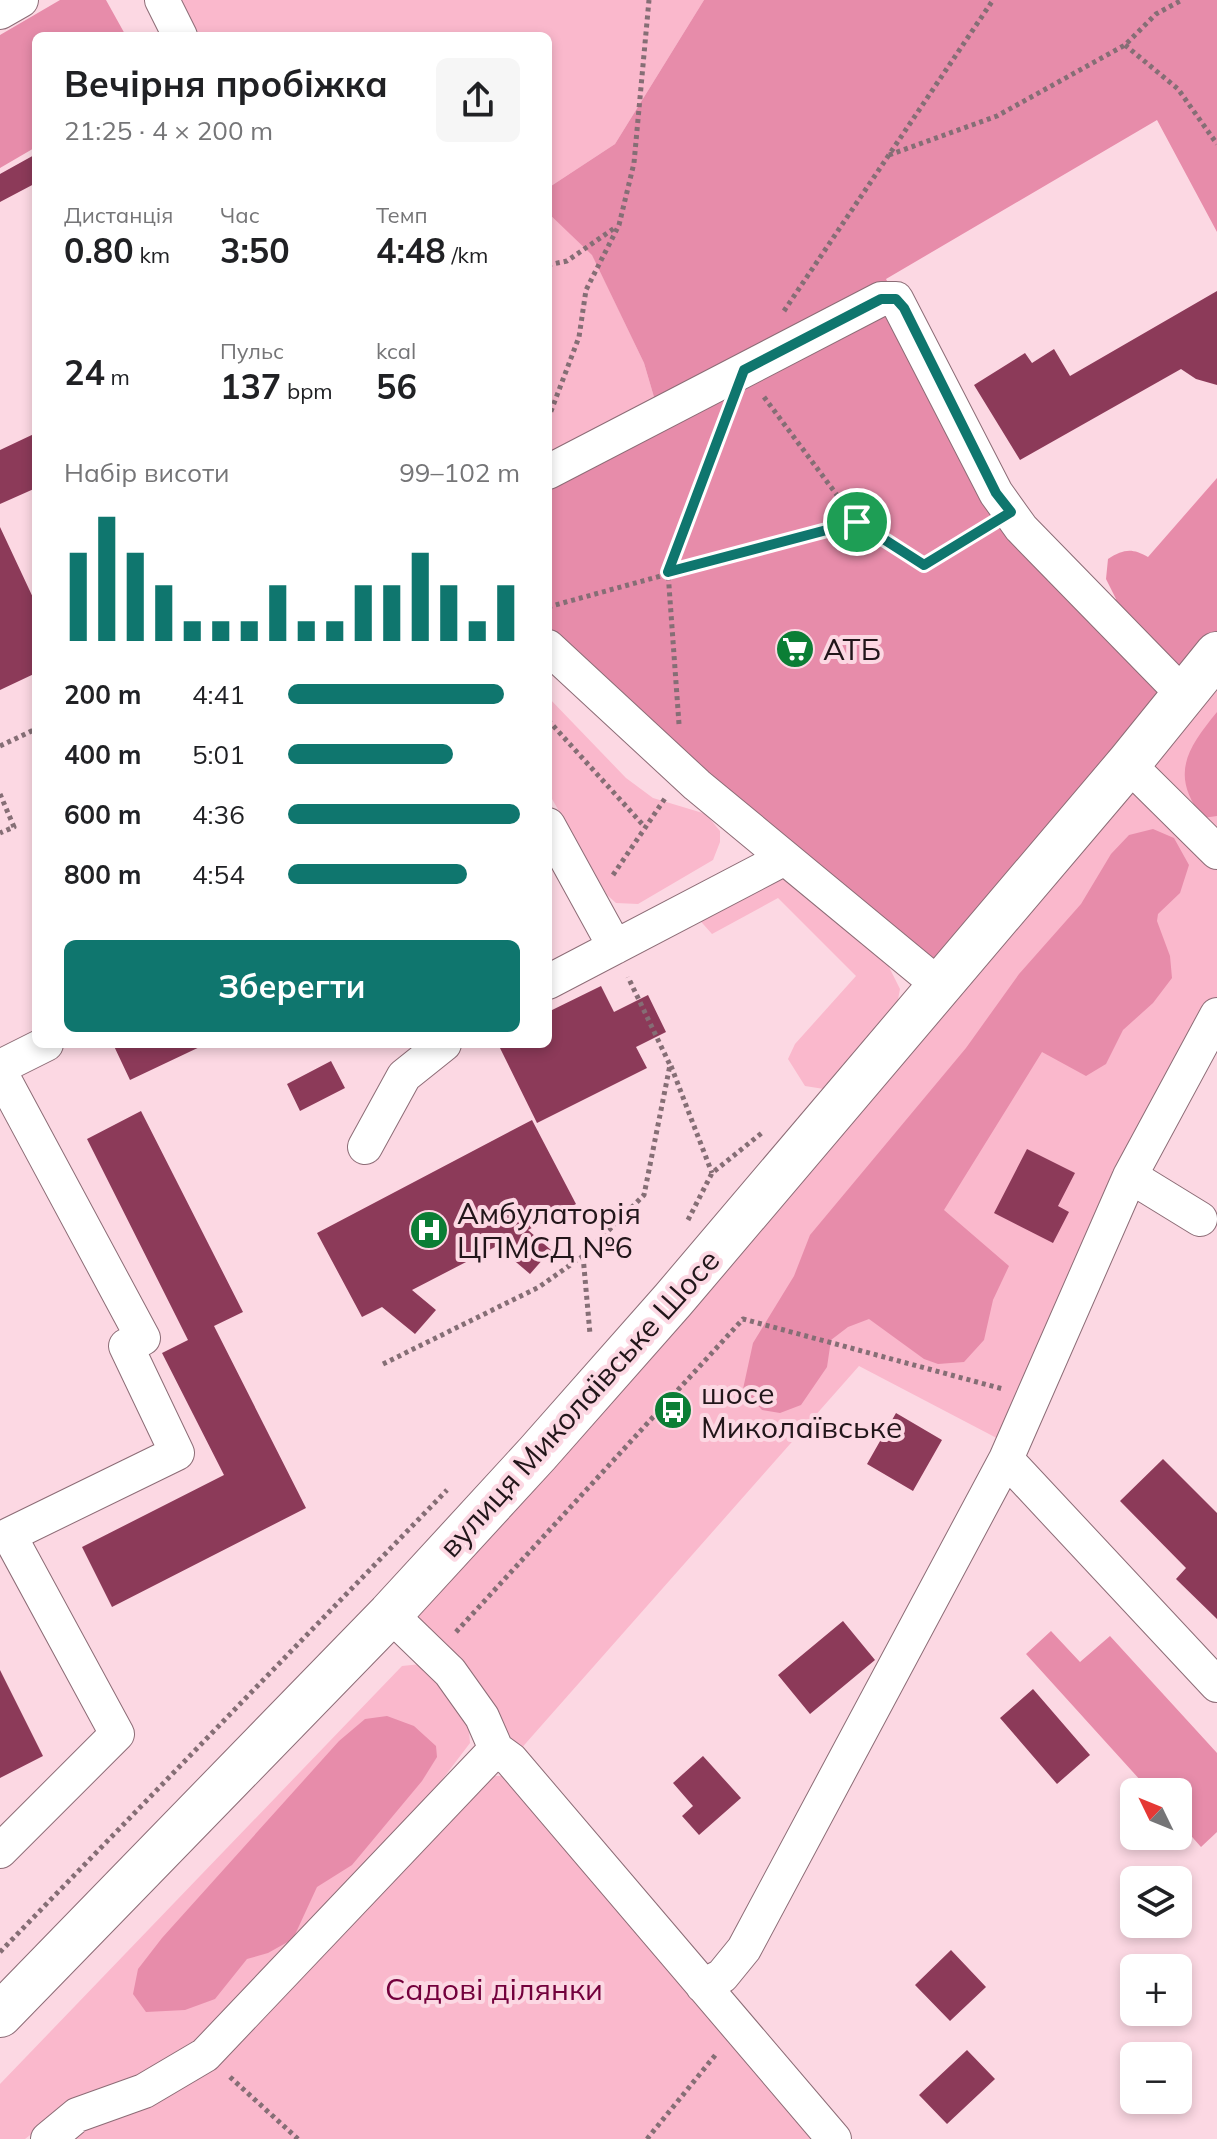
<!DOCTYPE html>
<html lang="uk">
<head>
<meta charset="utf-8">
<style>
	:root { --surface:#fff; --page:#f6f6f6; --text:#202124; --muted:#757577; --accent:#0f766e }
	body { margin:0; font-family:Mulish,sans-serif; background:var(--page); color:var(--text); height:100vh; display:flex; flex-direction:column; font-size:30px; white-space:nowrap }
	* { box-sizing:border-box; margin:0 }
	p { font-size:26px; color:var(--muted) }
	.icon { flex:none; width:44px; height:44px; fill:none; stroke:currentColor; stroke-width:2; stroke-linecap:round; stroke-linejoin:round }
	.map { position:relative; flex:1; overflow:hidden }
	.side { position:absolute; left:32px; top:32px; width:520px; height:1016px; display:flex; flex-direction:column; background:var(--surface); border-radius:12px; box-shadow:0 4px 12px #0003 }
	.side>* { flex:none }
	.needle { width:52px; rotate:313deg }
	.buttons { position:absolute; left:1120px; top:1778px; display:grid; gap:16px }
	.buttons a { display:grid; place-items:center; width:72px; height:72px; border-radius:12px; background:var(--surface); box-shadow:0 4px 12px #0003; font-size:40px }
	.pin { position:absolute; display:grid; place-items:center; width:68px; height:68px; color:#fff; margin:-34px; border:4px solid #fff; border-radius:50%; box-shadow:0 2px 8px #0007 }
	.round { display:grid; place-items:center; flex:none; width:84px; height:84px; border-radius:12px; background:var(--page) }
	.summary { display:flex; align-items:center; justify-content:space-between; height:136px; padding:0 32px }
	h1 { font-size:36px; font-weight:700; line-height:60px }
	.figures { display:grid; grid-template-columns:repeat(3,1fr); gap:12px; height:136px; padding:8px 32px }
	.figures div { display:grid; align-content:center }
	.figures b { font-size:34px; font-weight:700 }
	.figures small { font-size:22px; font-weight:400 }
	.figures p { font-size:22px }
	.chart { height:224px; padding:16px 32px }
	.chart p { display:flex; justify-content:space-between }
	.chart svg { width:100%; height:144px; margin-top:8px; stroke:var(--accent); stroke-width:6 }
	.action { display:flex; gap:16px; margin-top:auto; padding:16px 32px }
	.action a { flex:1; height:92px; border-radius:12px; background:var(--accent); color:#fff; font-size:32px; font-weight:700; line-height:92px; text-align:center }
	ul { padding:0 32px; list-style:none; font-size:26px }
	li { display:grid; grid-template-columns:128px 96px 1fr; align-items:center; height:60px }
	li i { height:20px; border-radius:10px; background:var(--accent) }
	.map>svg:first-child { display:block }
	.green { fill:#fab8cc }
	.forest { fill:#e78caa }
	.building { fill:#8c3a59 }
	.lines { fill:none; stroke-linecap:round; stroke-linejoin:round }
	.minor-casing { stroke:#8c6c76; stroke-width:36 }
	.major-casing { stroke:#8c6c76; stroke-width:46 }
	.path { stroke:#856e75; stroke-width:5; stroke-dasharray:4 4; stroke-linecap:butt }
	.minor { stroke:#fff; stroke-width:34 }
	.major { stroke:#fff; stroke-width:44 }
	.route-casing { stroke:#fff; stroke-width:16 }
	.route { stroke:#0f766e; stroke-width:10 }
	.labels { text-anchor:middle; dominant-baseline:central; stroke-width:8; stroke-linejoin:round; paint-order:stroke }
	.poi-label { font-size:30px; fill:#22161a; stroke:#fcd8e3; text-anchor:start }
	.street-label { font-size:30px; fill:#22161a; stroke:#fcd8e3 }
	.park-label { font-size:30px; fill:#73003c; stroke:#fcd8e3 }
</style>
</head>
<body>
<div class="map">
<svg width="1217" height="2139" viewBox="0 0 1217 2139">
	<rect width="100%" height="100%" fill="#fcd8e3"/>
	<path class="green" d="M162,0H704L615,144L548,188V36H180Z
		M548,213L592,254L644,363L659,414L548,472Z
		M1217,654V1015L1010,1445L859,1366L511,1760L390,1614Z
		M548,697L626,778L653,798L706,814L720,831V842L713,860L638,904L616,903L607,895L548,792Z
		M780,872L887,963L900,989L897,1005L824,1089L805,1086L788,1059L795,1044L856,976L778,898L712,934L696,916Z
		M421,1664L468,1719L470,1743L426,1801L198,2038L144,2072L77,2099L25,2139H0V2084L402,1666Z
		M494,1776H504L818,2139H71L83,2130L154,2104Z"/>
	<path class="forest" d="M60,0H106L126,36H36V147L0,168V35Z
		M704,0H1217V232L1157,120L886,279L996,493L1103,610L1116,599L1106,579L1108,559C1124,549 1132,548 1148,557L1217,478V654L940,986L548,647V472L659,414L644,363L592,255L548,213V188L615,144Z
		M1217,712V816L1203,818C1170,775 1186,750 1217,712Z
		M1153,829L1174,838L1189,865L1180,893L1158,914L1157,921L1170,956L1172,978L1153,1003L1123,1030L1106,1064L1086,1076L1042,1052L944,1210L1009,1266L993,1300L984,1340L964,1362L938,1364L924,1359L869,1319L848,1327L831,1340L827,1367L801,1405L780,1413L762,1410L743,1389L753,1343L794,1276L810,1235L966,1048L1019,974L1081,904L1111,854L1129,835Z
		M1051,1631L1080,1662L1110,1636L1217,1753V1832L1201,1847L1178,1821V1792H1151L1026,1654Z
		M387,1716L414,1726L436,1746L437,1757L422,1781L352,1865L317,1887L293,1939L268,1953L247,1959L215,1999L185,2010L146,2012L133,1994L138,1969L162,1938L339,1741L365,1719Z"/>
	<path class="building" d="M36,154V183L0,202V174Z
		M1217,291V385L1196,379L1181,369L1020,460L974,385L1025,353L1032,363L1054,349L1070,376Z
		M36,433V488L0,504V450Z
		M0,527L36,604V673L0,690Z
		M601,986L614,1012L648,995L666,1032L636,1047L647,1068L537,1123L498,1044H548V1012Z
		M113,1044H206L130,1080Z
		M331,1061L345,1088L300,1111L287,1084Z
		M141,1111L243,1312L214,1326L306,1508L112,1607L82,1547L224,1475L162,1353L188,1340L87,1139Z
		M532,1120L576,1204L528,1230L551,1250L530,1274L497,1246L412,1290L436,1310L415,1334L382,1307L362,1317L317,1233Z
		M1027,1149L1075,1173L1058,1206L1069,1212L1053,1243L994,1213Z
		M896,1413L942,1440L913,1491L867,1464Z
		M1163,1459L1217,1513V1619L1176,1579L1186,1568L1120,1501Z
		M843,1621L875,1660L810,1714L778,1675Z
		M0,1670L43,1756L0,1778Z
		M1033,1689L1090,1755L1057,1784L1000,1718Z
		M703,1756L741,1798L699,1835L682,1816L693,1806L673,1783Z
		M951,1950L986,1987L950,2021L915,1985Z
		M967,2050L995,2079L947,2124L919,2095Z"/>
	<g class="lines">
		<defs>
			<path id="minor" d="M162,0L180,36
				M0,12L21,0
				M548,472L881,299H896L996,493L1021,528L1183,694
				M548,647L697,785L940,986
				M1128,764L1217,852
				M548,825L615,947
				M548,982L783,859
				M0,1067L46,1044
				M0,1072L143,1338L126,1346L177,1453L9,1535L117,1734L0,1851
				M365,1147L404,1076L444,1044
				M1130,1176L1200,1219
				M1006,1459L1217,1685
				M390,1614L450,1672L482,1717L496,1749L511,1760L834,2139
				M703,1986L722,1976L744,1949L1006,1459L1130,1176L1217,1015
				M48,2139L77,2115L144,2091L205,2055L496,1749"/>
			<path id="major" d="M0,2015L390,1614L537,1454L673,1300L1128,764L1217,654"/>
		</defs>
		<use href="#minor" class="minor-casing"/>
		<use href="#major" class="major-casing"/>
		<path class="path" d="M1125,45L1178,89L1217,144
			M889,155L997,116L1125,45L1156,14L1182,0
			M548,265L567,261L616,227
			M784,311L993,0
			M764,397L857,522L924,565L984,528
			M548,419L579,337L586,290L619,225L634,163L649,0
			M548,607L857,522
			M548,720L644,826
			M679,724L668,572L726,418
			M0,746L36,729
			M0,794L14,827L0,833
			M613,875L666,797
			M671,1066L712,1173
			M688,1220L712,1173L763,1132
			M583,1256L590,1334
			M383,1364L539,1287L583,1256L644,1195L670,1065L628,977
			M456,1632L743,1319L1003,1389
			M0,1952L447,1490
			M230,2077L298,2139
			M647,2139L717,2053"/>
		<use href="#minor" class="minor"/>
		<use href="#major" class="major"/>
	</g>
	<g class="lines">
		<defs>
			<path id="route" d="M881,299H896L904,308L996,493L1011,512L924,565L857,522L668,572L744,370Z"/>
		</defs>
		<use href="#route" class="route-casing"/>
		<use href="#route" class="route"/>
	</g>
	<defs>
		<symbol id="supermarket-disc" viewBox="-11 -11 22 22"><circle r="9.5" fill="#0b7e35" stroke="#fcd8e3"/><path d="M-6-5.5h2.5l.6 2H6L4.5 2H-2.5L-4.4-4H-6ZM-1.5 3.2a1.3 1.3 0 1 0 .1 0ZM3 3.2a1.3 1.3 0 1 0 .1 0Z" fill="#fff"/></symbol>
		<symbol id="hospital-disc" viewBox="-11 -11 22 22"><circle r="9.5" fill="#0b7e35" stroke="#fcd8e3"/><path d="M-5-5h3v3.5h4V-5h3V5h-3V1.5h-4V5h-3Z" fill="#fff"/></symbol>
		<symbol id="bus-disc" viewBox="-11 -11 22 22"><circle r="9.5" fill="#0b7e35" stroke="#fcd8e3"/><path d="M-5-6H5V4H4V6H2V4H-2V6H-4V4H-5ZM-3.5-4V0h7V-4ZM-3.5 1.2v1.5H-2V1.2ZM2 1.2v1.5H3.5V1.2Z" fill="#fff"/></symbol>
	</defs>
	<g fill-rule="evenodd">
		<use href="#supermarket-disc" x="773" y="627" width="44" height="44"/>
		<use href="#hospital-disc" x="407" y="1208" width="44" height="44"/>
		<use href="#bus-disc" x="651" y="1388" width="44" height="44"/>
	</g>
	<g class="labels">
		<g class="poi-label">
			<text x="823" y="649">АТБ</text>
			<text x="457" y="1213">Амбулаторія<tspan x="457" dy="34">ЦПМСД №6</tspan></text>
			<text x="701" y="1393">шосе<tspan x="701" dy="34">Миколаївське</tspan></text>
		</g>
		<g class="street-label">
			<text transform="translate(579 1403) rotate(-48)">вулиця Миколаївське Шосе</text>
		</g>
		<g class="park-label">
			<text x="494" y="1989">Садові ділянки</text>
		</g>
	</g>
</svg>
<div class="buttons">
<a><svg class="needle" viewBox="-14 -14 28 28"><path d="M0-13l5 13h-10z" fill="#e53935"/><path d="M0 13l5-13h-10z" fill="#757577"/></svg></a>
<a><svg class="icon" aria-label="layers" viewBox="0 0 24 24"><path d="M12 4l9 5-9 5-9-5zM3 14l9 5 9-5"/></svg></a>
<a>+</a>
<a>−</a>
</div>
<div class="pin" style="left:857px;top:522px;background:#1e9e55"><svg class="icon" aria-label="arrive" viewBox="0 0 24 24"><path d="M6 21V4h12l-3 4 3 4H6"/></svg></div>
<section class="side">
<div class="summary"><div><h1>Вечірня пробіжка</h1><p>21:25 · 4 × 200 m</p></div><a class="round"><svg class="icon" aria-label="share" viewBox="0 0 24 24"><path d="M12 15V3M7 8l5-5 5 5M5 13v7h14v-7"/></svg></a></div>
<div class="figures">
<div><p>Дистанція</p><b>0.80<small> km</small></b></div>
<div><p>Час</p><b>3:50</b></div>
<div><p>Темп</p><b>4:48<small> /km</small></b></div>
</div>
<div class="figures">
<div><b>24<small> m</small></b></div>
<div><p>Пульс</p><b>137<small> bpm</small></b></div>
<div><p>kcal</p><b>56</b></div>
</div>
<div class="chart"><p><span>Набір висоти</span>99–102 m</p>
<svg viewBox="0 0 160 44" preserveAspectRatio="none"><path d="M5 44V17M15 44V6M25 44V17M35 44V27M45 44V38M55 44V38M65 44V38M75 44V27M85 44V38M95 44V38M105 44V27M115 44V27M125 44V17M135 44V27M145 44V38M155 44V27"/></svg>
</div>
<ul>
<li><b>200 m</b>4:41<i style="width:93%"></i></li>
<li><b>400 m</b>5:01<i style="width:71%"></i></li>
<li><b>600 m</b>4:36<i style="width:100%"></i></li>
<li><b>800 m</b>4:54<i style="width:77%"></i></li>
</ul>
<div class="action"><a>Зберегти</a></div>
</section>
</div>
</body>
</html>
